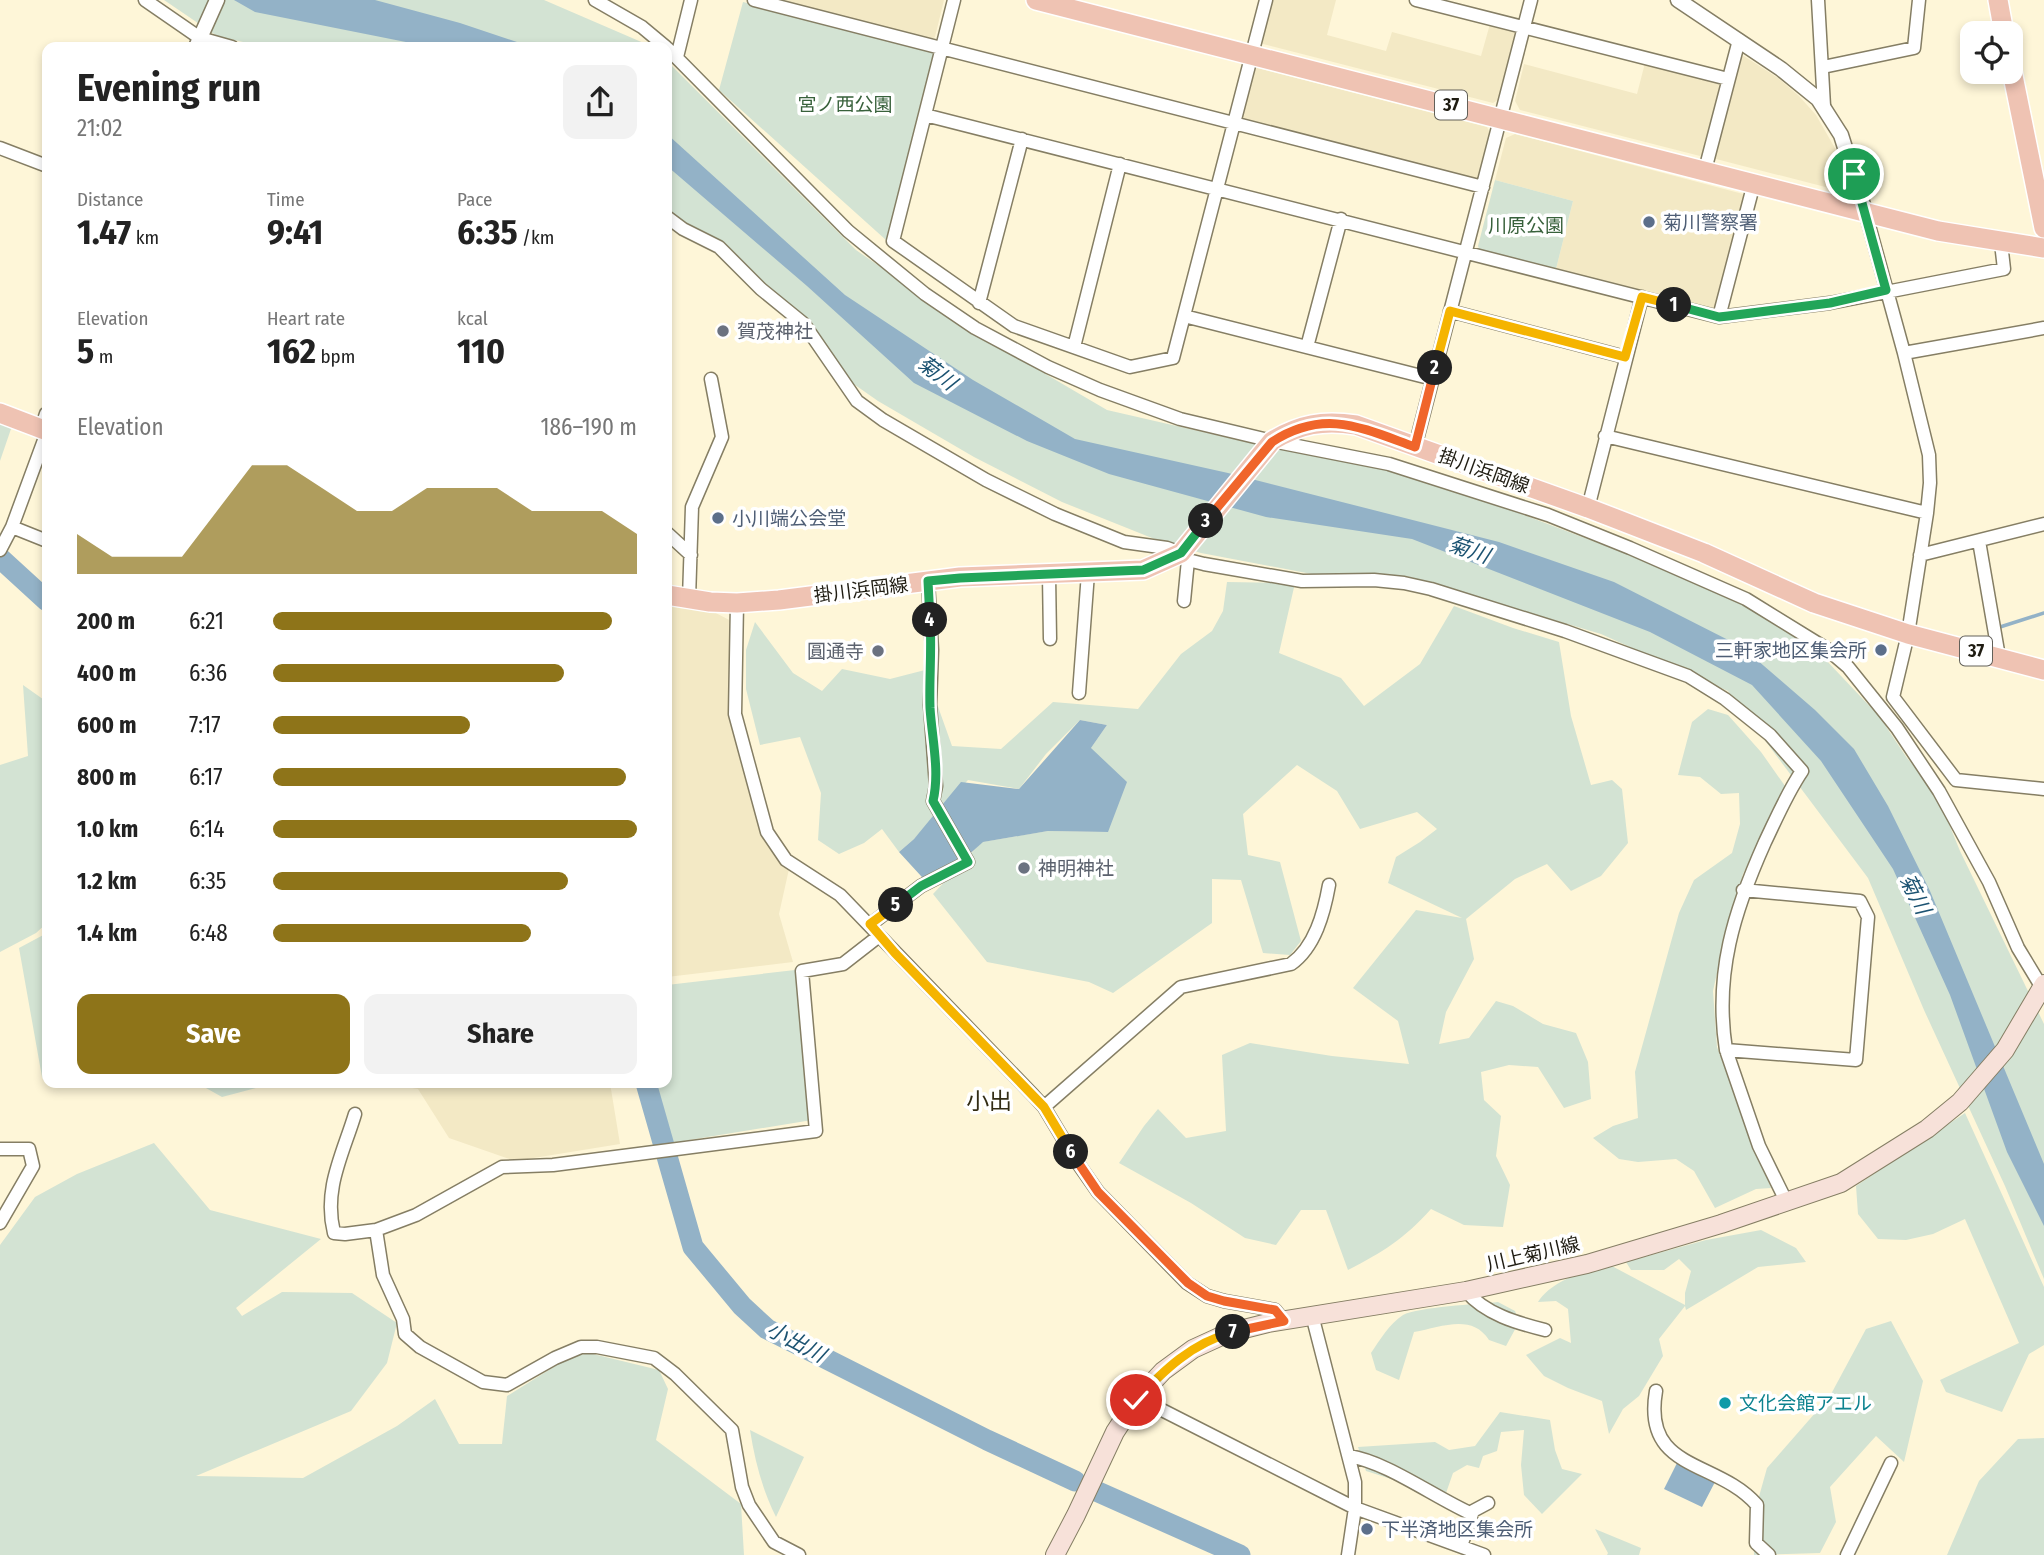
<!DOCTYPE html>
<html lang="en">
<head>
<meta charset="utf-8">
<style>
	:root { --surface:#fff; --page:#f2f2f2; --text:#222; --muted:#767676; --accent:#8e7419 }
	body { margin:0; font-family:"Fira Sans Condensed","Noto Sans JP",sans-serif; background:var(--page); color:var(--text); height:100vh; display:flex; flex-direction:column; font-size:26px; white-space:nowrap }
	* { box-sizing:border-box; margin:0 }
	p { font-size:23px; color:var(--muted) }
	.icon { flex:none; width:38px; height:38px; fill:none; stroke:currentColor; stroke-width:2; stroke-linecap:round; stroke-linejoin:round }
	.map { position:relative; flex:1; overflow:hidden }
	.drawer { position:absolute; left:42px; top:42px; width:630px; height:1046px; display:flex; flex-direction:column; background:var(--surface); border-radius:14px; box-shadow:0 4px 10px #0003 }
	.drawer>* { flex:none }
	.tools { position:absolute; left:1960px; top:21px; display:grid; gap:14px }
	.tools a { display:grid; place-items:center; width:63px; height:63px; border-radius:14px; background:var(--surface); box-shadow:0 4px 10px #0003; font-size:35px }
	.pin { position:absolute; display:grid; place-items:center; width:60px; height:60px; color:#fff; margin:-30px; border:4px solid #fff; border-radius:50%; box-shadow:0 2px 7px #0007 }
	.km { position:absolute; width:35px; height:35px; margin:-18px; border-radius:50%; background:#222; color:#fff; font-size:19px; line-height:35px; text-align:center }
	.round { display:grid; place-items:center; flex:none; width:74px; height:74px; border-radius:14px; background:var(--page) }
	.overview { display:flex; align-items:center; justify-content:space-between; height:119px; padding:0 35px }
	h1 { font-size:38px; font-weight:700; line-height:52px }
	.metrics { display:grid; grid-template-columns:repeat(3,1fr); gap:10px; height:119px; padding:7px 35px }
	.metrics div { display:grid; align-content:center }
	.metrics b { font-size:35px; font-weight:700 }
	.metrics small { font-size:19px; font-weight:400 }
	.metrics p { font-size:19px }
	.chart { height:196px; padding:14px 35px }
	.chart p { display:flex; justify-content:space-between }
	.chart svg { width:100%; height:126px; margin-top:7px; fill:var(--accent); opacity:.7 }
	.primary-button { display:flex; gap:14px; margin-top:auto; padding:14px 35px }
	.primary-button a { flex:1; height:80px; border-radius:14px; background:var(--accent); color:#fff; font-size:28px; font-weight:700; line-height:80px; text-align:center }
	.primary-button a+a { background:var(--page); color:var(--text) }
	ul { padding:0 35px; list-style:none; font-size:23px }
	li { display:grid; grid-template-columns:112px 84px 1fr; align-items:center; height:52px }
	li i { height:18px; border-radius:9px; background:var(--accent) }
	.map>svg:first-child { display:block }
	.built { fill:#f3e9c5 }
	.green { fill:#d3e3d3 }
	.water { fill:#93b2c7 }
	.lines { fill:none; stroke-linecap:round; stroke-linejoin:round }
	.stream { stroke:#93b2c7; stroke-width:3.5 }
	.river { stroke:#93b2c7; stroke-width:21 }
	.minor-casing { stroke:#857e64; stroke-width:15 }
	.tertiary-casing { stroke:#857e64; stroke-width:17 }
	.secondary-casing { stroke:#857e64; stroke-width:20 }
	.primary-casing { stroke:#fff; stroke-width:22 }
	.minor { stroke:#fff; stroke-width:12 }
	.tertiary { stroke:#fff; stroke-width:14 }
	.secondary { stroke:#f7e1d9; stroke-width:18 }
	.primary { stroke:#efc3b3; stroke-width:19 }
	.split-1-casing { stroke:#fff; stroke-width:14 }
	.split-2-casing { stroke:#fff; stroke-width:14 }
	.split-3-casing { stroke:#fff; stroke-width:14 }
	.split-4-casing { stroke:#fff; stroke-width:14 }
	.split-5-casing { stroke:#fff; stroke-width:14 }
	.split-6-casing { stroke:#fff; stroke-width:14 }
	.split-7-casing { stroke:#fff; stroke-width:14 }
	.split-8-casing { stroke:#fff; stroke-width:14 }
	.split-1 { stroke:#22a559; stroke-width:9 }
	.split-2 { stroke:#f5b400; stroke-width:9 }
	.split-3 { stroke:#f0652b; stroke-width:9 }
	.split-4 { stroke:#22a559; stroke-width:9 }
	.split-5 { stroke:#22a559; stroke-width:9 }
	.split-6 { stroke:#f5b400; stroke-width:9 }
	.split-7 { stroke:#f0652b; stroke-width:9 }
	.split-8 { stroke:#f5b400; stroke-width:9 }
	.service-dot { fill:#5c6f8a; stroke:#fff; stroke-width:2.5 }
	.worship-dot { fill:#6b7280; stroke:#fff; stroke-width:2.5 }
	.culture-dot { fill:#0f9aa8; stroke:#fff; stroke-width:2.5 }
	.labels { text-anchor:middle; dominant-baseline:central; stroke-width:7; stroke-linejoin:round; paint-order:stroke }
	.shield { fill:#fff; stroke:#626059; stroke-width:2 }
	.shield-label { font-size:18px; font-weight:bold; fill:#1f1c12 }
	.park-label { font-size:19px; fill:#38613b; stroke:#fff }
	.service-label { font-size:19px; fill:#4e5e75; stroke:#fff; text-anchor:start }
	.worship-label { font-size:19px; fill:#5b616d; stroke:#fff; text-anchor:start }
	.street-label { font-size:19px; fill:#1f1c12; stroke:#fff }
	.culture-label { font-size:19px; fill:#0d838f; stroke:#fff; text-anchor:start }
	.water-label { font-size:21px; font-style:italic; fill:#1c5372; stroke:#fff }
	.quarter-label { font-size:23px; fill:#322c14; stroke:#fff }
</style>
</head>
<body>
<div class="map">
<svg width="2044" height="1555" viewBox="0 0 2044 1555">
	<rect width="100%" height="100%" fill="#fef6d8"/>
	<path class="built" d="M771,0H944L935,37L929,41Z
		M1271,0H1336L1327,35L1386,51L1392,32L1481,56L1490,24L1515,30L1518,35L1501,98L1493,103L1263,44L1261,39Z
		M1744,56L1778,78L1799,96L1816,115L1840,157L1848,184L1841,191L1716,159L1713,154L1738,58Z
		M1645,63L1720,82L1722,88L1706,153L1700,156L1520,110L1515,101L1524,64L1637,94Z
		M1257,68L1487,127L1491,135L1480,177L1475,180L1243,121L1241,115L1252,71Z
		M1515,134L1743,194L1745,198L1716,309L1711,310L1556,269L1573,201L1495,180L1506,138Z
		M667,603L712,611L735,623L732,700L758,815L789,869L779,914L793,962L667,977Z
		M383,1083H610L620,1144L515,1161L449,1138L418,1089Z"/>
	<path class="green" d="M164,0H544L653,47H265L217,36Z
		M743,2L931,50L935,56L886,240L719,90Z
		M667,61L856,250L979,335L1107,410L1255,444L1350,460L1458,490L1659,566L1755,610L1824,658L1879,716L1907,758L1936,792L1960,851L2044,1024V1279L2005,1186L1924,1010L1868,878L1728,691L1601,634L1407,576L1317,575L1201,553L1152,538L1062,502L974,457L878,401L848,380L808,322L716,241L690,229L667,210Z
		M1495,180L1573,201L1556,269L1480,251L1478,246Z
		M0,423L12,426L0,461Z
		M1227,582L1295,583L1279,653L1341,678L1364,706L1420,664L1454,606L1513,628L1559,642L1571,716L1591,785L1612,780L1622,789L1628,843L1601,876L1571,891L1547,864L1515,879L1466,919L1474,959L1446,1012L1439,1044L1469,1038L1496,1001L1513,1006L1543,1024L1576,1033L1588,1062L1591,1099L1564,1108L1538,1067L1509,1065L1481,1072L1484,1100L1501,1116L1496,1156L1510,1185L1503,1227L1464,1225L1431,1209C1404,1239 1383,1252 1348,1270L1326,1210H1301L1276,1245L1245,1238L1191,1203L1119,1163L1144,1126L1158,1109L1186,1138L1226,1131L1222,1055L1250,1043L1332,1056L1409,1064L1398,1021L1353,988L1416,910L1462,918L1388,883L1396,857L1420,842L1437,829L1417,812L1360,829L1337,791L1297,765L1243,814L1248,855L1280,862L1301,941L1290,955L1263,953L1241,880L1212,879V923L1113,993L1089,982L987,962L933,894L982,842L1048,831L1108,832L1091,748L1107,725L1080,720L1046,754L1019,789L968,780L914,839L899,852L882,829L864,843L839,854L818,840L821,793L800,737L760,745L746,689V650L755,622L793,673L822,691L842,669L890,679L925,670L952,746L1001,749L1053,702L1138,709L1181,654L1212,631L1223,611Z
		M23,685L47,702V923L36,933L0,952V765L28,756Z
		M1708,709L1728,715L1761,752L1785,786L1743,874L1724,941L1713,991L1717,1047L1771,1188L1756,1189L1715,1208L1694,1171L1676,1159L1638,1162L1619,1159L1593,1138L1613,1126L1638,1118L1635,1072L1679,913L1694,880L1732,853L1740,824L1739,793L1721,794L1700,777L1678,775L1692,722Z
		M47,933V1080L42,1077L19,948Z
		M795,970L812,1120L671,1143L653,1083H667V985Z
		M197,1083H275L222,1097Z
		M1965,1113L2044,1287V1345L2029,1354L2002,1412L1946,1392L1940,1380L2019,1343L1965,1219L1933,1234L1906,1240L1878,1239L1858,1214L1856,1186Z
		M154,1143L210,1210L321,1239L236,1308L242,1316L282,1292L352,1293L397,1323L387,1363L351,1411L196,1476L303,1478L397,1426L435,1399L459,1444H502L507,1396L568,1358L589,1353L659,1370L668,1389L656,1440L741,1504L744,1555H0V1245L35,1197L77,1174Z
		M1761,1230L1796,1248L1806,1262L1758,1267L1686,1310L1685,1306L1659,1339L1663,1356L1639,1396L1623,1409L1609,1434L1602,1401L1568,1388L1544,1376L1526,1355L1560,1338L1571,1343L1568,1309L1556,1301L1538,1302C1553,1279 1585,1272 1610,1265L1685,1305V1293L1691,1271L1679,1259L1664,1270H1631L1626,1262L1706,1240Z
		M1498,1302L1515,1311L1519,1322L1506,1346L1489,1340C1472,1313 1441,1327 1414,1332L1399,1380L1376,1370L1371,1353C1380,1340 1389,1324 1403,1315C1418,1307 1478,1304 1498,1302Z
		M1891,1321L1923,1381L1904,1462L1876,1436L1830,1487L1836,1522L1820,1553L1754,1555L1753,1518L1767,1468L1830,1396L1866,1329Z
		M1500,1412L1550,1420L1555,1450L1562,1469L1582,1474L1542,1514L1524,1495L1521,1465L1524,1430L1501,1432L1497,1451L1483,1456L1479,1468L1467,1465L1453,1473L1445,1496L1366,1471L1358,1447L1435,1442L1449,1450L1475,1446Z
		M750,1430L804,1457L776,1517C762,1489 755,1461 750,1430Z
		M2044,1438V1555H1947L1979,1481L2018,1439Z
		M1595,1529L1641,1548L1639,1555H1607L1608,1553Z"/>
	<path class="water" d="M234,0H375L460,23L532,47H431L255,12Z
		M667,134L845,295L973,380L1075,439L1228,473L1499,542L1614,582L1742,647L1815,710L1854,749L1888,806L1930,891L2044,1164V1226L2007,1152L1950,995L1893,869L1821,761L1752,685L1650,632L1412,539L1266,517L1109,474L1027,441L914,383L807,286L667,166Z
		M1080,720L1107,725L1091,748L1127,782L1108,832L1048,831L983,842L932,888L899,852L914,839L961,782L1019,789Z
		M1677,1463L1715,1482L1702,1507L1664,1489Z"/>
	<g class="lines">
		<path class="stream" d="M2000,627L2044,613"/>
		<path class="river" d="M0,558L47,601
			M646,1083L693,1247L742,1306L767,1329L987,1440L1075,1481
			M1096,1491L1240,1555"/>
		<defs>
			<path id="minor" d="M145,0L200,38L232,47
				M595,0L642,27L666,47
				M754,0L1483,187
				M954,0L893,241L1014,326L1130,367L1173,358L1266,0
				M1416,0L1728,79
				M1818,0L1824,106
				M667,48L848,231L925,294L975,328L1048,367L1100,390L1180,419L1272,441L1389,464L1548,515L1630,548L1746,599L1827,649L1848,667L1897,728L1939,791L1989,882L2018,948L2044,991
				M677,57L691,0
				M1823,67L1914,48L1919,0
				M925,115L1719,317L1830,303L2004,269L2001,243
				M0,148L47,166
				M1705,170L1739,40
				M1865,211L1904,353L1929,455L1930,483L1927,513L1908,634L1893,697L1956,780L2044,789
				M667,217L683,229L719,247L761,289L804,324L857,401L883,420L986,480L1055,514L1124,542L1167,548L1181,553L1188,560L1204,564L1302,581L1374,580L1404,583L1431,589L1565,631L1688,676L1725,699L1770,735L1802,771C1787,793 1777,817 1765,842C1734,911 1714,974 1726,1050L1856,1060L1868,917L1860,901L1743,890
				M979,303L1022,139
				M1450,311L1625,357
				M1184,316L1433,379
				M1719,317L1754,183
				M1074,347L1120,164
				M1307,347L1341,219
				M1904,353L2044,328
				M1605,436L1927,513
				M1415,447L1531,0
				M1588,508L1642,297
				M12,527L47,541
				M667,533L691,555
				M1979,541L1999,657
				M0,550L12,527L47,432
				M1920,555L2044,524
				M1049,575L1050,639
				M689,599L692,507L722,437L711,379
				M1184,601L1188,560
				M737,603L735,714L767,832L786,860L840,895L1033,1095L1044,1107L1077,1162L1098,1192L1187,1283L1207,1296L1224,1301L1275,1310L1284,1321
				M1079,693L1088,573
				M871,924L921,886L968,862L933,801L936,786L930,705L932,650L928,581
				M1726,1050L1759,1146L1787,1203
				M1044,1107L1181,987L1291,964C1315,947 1324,913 1329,885
				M355,1114C343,1154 323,1189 334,1233L345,1234L376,1230L383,1275L403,1319L405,1334L420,1347L483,1382L507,1385L555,1358L581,1347H597L654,1358L675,1374L732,1430L742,1487L749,1505L774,1542L799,1555
				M0,1149H29L33,1166L0,1223
				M376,1230L416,1215L502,1167L553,1165L816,1131L802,971L843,964L879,936
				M1466,1291C1485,1314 1517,1323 1545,1330
				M1312,1315L1355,1482V1508L1348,1555
				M1656,1391C1642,1472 1717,1459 1757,1505L1756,1543L1769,1555
				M1136,1400L1160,1409L1355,1508L1484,1555
				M1349,1456C1387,1462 1434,1497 1472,1514
				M1461,1546L1473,1511L1488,1503
				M1847,1555L1891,1463"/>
			<path id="tertiary" d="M1678,0L1781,69L1818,99L1841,135L1865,211
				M196,47L217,0
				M42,429L47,414"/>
			<path id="secondary" d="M1055,1555L1076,1515L1115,1432L1136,1400L1163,1371L1193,1349L1228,1333L1268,1323L1466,1291L1587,1264L1721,1224L1841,1183L1927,1129L1960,1102L2005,1050L2044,984"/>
			<path id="primary" d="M1036,0L1938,231L2044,248
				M1998,0L2004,33
				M2011,66L2044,228
				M0,413L47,431
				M667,595L710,602L737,603L779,600L960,577L1143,570L1181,553L1272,441C1300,424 1323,420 1356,425L1588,508L1704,553L1814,603L1908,634L2044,670"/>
		</defs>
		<use href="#minor" class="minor-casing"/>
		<use href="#tertiary" class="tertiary-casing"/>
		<use href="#secondary" class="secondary-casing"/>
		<use href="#primary" class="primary-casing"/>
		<use href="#minor" class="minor"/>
		<use href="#tertiary" class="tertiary"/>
		<use href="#secondary" class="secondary"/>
		<use href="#primary" class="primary"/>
	</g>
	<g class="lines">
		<defs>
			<path id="split-1" d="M1674,305L1719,317L1728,316L1830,303L1886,290L1854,174"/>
			<path id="split-2" d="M1435,368L1450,311L1625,357L1642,297L1674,305"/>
			<path id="split-3" d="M1206,521L1272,442C1325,408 1362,428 1415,447L1435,368"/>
			<path id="split-4" d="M930,620L928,581L960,578L1143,570L1181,553L1206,521"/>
			<path id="split-5" d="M896,905L921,886L968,862L933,801C940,771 932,739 930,708C929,679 932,650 930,620"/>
			<path id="split-6" d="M896,905L870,924L895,953L1044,1107L1071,1152"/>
			<path id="split-7" d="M1071,1152L1098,1192L1188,1283L1207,1296L1224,1301L1275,1310L1284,1321L1233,1332"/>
			<path id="split-8" d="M1136,1400C1164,1370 1192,1343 1233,1332"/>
		</defs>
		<use href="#split-1" class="split-1-casing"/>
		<use href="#split-2" class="split-2-casing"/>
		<use href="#split-3" class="split-3-casing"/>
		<use href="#split-4" class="split-4-casing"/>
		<use href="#split-5" class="split-5-casing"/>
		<use href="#split-6" class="split-6-casing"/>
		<use href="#split-7" class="split-7-casing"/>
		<use href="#split-8" class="split-8-casing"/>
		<use href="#split-1" class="split-1"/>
		<use href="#split-2" class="split-2"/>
		<use href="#split-3" class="split-3"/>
		<use href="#split-4" class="split-4"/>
		<use href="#split-5" class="split-5"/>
		<use href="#split-6" class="split-6"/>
		<use href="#split-7" class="split-7"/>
		<use href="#split-8" class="split-8"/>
	</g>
	<g class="service-dot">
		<circle cx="1649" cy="222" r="7"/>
		<circle cx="718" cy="518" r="7"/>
		<circle cx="1881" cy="650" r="7"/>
		<circle cx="1367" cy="1529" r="7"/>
	</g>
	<g class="worship-dot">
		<circle cx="723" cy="331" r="7"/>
		<circle cx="878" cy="651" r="7"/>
		<circle cx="1024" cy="868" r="7"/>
	</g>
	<circle class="culture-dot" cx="1725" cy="1403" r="7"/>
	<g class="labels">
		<g class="shield">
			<rect x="1435" y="90.5" width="32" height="29" rx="5"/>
			<rect x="1960" y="636.5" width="32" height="29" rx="5"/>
		</g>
		<g class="shield-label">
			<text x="1451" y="105">37</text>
			<text x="1976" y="651">37</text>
		</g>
		<g class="park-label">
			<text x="845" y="104">宮ノ西公園</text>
			<text x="1526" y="225">川原公園</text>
		</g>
		<g class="service-label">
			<text x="1663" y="222">菊川警察署</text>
			<text x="732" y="518">小川端公会堂</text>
			<text x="1867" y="650" text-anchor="end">三軒家地区集会所</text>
			<text x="1381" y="1529">下半済地区集会所</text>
		</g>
		<g class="worship-label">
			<text x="737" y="331">賀茂神社</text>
			<text x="864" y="651" text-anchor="end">圓通寺</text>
			<text x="1038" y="868">神明神社</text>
		</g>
		<g class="street-label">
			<text transform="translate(1484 471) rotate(20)">掛川浜岡線</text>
			<text transform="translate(861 590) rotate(-7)">掛川浜岡線</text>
			<text transform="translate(1533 1254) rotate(-13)">川上菊川線</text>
		</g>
		<g class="culture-label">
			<text x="1739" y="1403">文化会館アエル</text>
		</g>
		<g class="water-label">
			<text transform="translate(937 373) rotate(37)">菊川</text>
			<text transform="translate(1469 550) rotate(19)">菊川</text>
			<text transform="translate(1915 894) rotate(63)">菊川</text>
			<text transform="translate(796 1342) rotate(28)">小出川</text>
		</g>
		<g class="quarter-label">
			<text x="989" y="1101">小出</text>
		</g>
	</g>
</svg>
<div class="tools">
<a><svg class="icon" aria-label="locate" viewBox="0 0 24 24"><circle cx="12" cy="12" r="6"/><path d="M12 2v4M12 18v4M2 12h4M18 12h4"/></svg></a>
</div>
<div class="pin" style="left:1854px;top:174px;background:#1e9e55"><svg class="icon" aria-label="arrive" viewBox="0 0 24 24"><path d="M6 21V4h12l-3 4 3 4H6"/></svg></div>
<div class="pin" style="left:1136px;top:1400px;background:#d93025"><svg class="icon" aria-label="check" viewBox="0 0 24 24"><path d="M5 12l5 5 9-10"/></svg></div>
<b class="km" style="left:1674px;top:305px">1</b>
<b class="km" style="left:1435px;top:368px">2</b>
<b class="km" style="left:1206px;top:521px">3</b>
<b class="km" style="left:930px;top:620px">4</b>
<b class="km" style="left:896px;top:905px">5</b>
<b class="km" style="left:1071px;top:1152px">6</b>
<b class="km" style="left:1233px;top:1332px">7</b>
<section class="drawer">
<div class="overview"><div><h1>Evening run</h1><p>21:02</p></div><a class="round"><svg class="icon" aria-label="share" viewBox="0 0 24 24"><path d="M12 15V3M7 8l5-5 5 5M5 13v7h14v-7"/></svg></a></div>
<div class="metrics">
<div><p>Distance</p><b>1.47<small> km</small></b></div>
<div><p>Time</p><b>9:41</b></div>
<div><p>Pace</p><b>6:35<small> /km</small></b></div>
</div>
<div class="metrics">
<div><p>Elevation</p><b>5<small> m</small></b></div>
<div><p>Heart rate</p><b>162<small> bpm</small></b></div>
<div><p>kcal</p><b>110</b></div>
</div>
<div class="chart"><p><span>Elevation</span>186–190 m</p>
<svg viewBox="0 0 160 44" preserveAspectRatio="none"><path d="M0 44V30L10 38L20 38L30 38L40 22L50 6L60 6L70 14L80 22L90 22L100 14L110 14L120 14L130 22L140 22L150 22L160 30V44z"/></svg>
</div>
<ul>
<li><b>200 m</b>6:21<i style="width:93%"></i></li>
<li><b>400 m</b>6:36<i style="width:80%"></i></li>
<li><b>600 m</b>7:17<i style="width:54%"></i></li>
<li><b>800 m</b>6:17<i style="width:97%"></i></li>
<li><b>1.0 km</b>6:14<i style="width:100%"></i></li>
<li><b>1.2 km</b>6:35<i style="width:81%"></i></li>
<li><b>1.4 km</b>6:48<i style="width:71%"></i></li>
</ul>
<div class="primary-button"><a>Save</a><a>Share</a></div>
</section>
</div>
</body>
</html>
